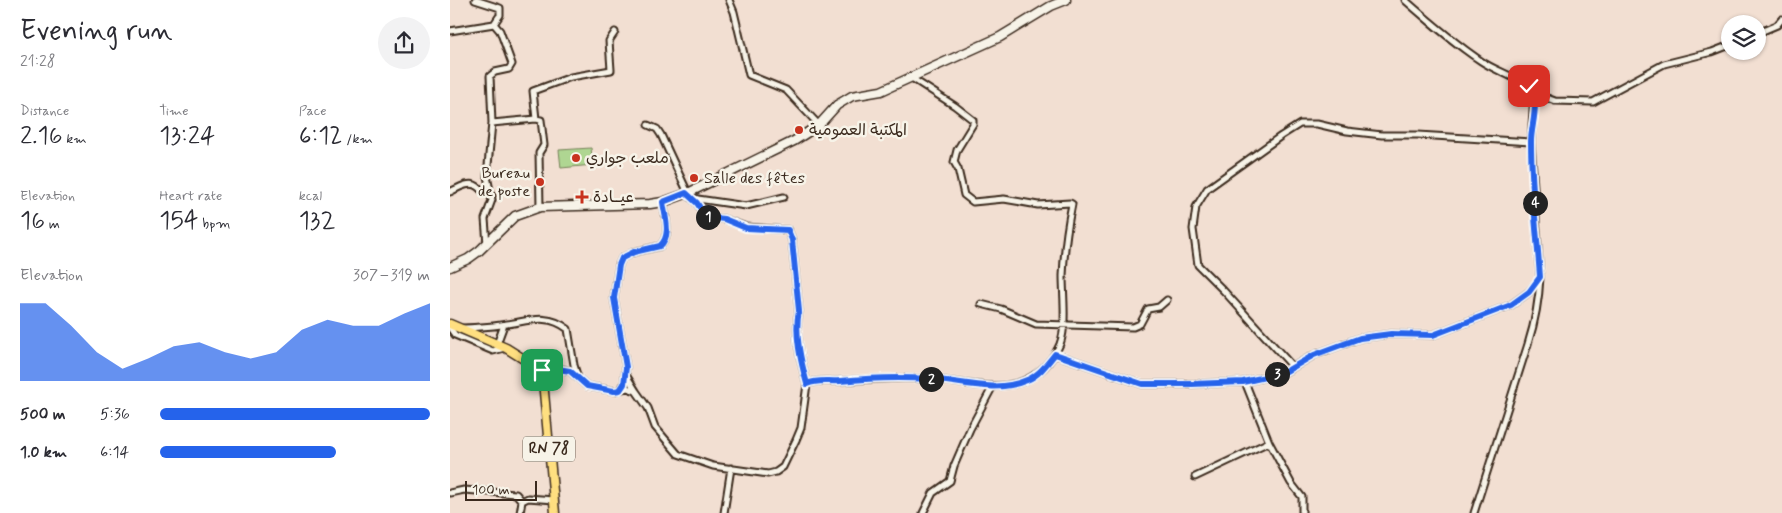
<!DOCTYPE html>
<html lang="en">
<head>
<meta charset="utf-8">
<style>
	:root { --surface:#fff; --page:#f2f2f3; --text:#2b2b33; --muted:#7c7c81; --accent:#2563eb }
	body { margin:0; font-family:Mynerve,"Playpen Sans Arabic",sans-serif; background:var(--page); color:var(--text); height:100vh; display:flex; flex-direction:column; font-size:19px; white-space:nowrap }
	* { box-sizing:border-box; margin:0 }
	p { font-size:16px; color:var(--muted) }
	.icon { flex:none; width:28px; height:28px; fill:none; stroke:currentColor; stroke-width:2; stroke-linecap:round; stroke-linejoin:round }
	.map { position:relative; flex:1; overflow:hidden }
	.side { display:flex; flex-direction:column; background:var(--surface); width:450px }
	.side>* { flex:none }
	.fabs { position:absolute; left:1271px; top:15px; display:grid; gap:10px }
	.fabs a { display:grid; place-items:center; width:45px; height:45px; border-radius:50%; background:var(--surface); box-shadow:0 1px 4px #0004; font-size:25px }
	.scale { position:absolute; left:15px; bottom:12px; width:72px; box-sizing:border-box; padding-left:5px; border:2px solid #3b2a1e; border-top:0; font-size:14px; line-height:18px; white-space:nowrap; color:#3b2a1e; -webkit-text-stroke:4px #f7f3e8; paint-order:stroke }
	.pin { position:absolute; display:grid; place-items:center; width:42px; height:42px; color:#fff; margin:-21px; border-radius:10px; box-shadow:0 2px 8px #0006 }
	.km { position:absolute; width:25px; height:25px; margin:-12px; border-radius:50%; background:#222; color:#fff; font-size:14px; line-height:25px; text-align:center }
	.round { display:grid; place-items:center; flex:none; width:52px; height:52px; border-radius:26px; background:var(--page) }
	.overview { display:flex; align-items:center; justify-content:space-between; height:85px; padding:0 20px }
	h1 { font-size:28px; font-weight:600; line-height:38px }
	.metrics { display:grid; grid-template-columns:repeat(3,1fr); gap:8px; height:85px; padding:5px 20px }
	.metrics div { display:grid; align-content:center }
	.metrics b { font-size:25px; font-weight:600 }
	.metrics small { font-size:14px; font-weight:400 }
	.metrics p { font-size:14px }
	.chart { height:140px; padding:10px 20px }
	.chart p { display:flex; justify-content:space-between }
	.chart svg { width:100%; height:90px; margin-top:5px; fill:var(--accent); opacity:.7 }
	ul { padding:0 20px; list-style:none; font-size:16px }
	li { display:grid; grid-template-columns:80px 60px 1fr; align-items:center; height:38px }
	li i { height:12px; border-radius:6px; background:var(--accent) }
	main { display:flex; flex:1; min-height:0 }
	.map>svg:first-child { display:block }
	.green { fill:#afd692; stroke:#758058 }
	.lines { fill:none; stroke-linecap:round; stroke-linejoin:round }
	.street-casing { stroke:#3b2a1e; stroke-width:9 }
	.secondary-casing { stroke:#3b2a1e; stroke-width:11 }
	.primary-casing { stroke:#3b2a1e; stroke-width:11 }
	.street { stroke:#f7f3e8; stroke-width:5 }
	.secondary { stroke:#f7f3e8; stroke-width:8 }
	.primary { stroke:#ffdf80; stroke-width:8 }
	.route-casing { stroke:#fff; stroke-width:10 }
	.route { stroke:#2563eb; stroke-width:6 }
	.poi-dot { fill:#c8321e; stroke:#f7f3e8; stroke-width:2 }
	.labels { text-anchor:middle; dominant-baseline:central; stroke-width:5; stroke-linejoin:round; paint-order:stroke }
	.shield { fill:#f7f3e8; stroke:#73665b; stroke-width:1 }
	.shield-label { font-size:15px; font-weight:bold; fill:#3b2a1e }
	.poi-label { font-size:16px; fill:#3b2a1e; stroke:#f7f3e8; text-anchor:start }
</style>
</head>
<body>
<main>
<section class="side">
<div class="overview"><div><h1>Evening run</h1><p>21:28</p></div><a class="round"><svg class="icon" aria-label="share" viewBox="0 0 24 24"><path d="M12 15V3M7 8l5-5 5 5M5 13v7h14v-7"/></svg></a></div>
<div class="metrics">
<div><p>Distance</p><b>2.16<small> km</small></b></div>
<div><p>Time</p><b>13:24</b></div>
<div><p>Pace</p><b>6:12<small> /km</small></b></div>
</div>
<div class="metrics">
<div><p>Elevation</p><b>16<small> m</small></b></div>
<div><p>Heart rate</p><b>154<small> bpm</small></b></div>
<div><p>kcal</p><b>132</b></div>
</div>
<div class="chart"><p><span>Elevation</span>307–319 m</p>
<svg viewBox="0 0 160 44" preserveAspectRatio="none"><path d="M0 44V6L10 6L20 17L30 30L40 38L50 33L60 27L70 25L80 30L90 33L100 30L110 19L120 14L130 17L140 17L150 11L160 6V44z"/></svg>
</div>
<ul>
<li><b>500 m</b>5:36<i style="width:100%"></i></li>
<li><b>1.0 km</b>6:14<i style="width:65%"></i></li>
</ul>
</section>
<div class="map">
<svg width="1332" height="513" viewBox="0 0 1332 513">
	<rect width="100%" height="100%" fill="#f2dfd2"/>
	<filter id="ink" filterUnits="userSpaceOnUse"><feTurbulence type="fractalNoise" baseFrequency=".02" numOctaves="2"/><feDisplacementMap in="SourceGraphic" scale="10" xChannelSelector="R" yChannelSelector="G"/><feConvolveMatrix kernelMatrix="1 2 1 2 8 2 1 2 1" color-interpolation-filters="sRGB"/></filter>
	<g filter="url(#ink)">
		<path class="green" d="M141,148L143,165L111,168L109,150Z"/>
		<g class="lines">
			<defs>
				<path id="street" d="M279,0L284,12L299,75L336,90L369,125
					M955,0C980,22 1004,43 1031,61C1047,72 1072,78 1084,93L1081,142L1090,277C1089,301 1085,322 1078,344L1024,513
					M0,31L44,24L50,15V8L25,0
					M1308,33L1327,25L1332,19
					M1084,93L1105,101L1143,102L1214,64L1262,52L1280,45
					M42,123L40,76L45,72L59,69L62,64L50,31L44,24
					M198,125L207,129L211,135L238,193
					M0,192C8,188 20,180 28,187C34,192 34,194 42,196
					M236,193L247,203L256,217L274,219L296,227L338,230L342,240L349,311C344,333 351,362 357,384
					M241,198L296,206L334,197
					M90,207L89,153L94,145L91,120L86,119L83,91L121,77L161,70L159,41L165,32
					M37,244L35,219L42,200L37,176L42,123L86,119
					M531,304L551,309L586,324L683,327L690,324L698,309L709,307L717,300
					M0,328L5,335L43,351L55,348
					M13,328C28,327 43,327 57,324C79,321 98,313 118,329L124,365L128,378L137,386L165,391L177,388L186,391L198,408L205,427L228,454L263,466L318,474L326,472L333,467L346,440L351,428L357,384C369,379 377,382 390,381C419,379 447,377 477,379C519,381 566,401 598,363C603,357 607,351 610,344C617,326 613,295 613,276C614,252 617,228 622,204L620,203L588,205L554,199L523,202L514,195L508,169L504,162L507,150L523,124V120L505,106L460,77
					M47,344L54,325
					M605,354L692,384H742L793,382L833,373L864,355L910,338L941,334L983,335L1061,305L1079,292L1089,280
					M93,365L120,371L128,378
					M843,367L773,290L748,265L743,229L746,207L757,189L831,136L850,124H867L897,131L932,135H968L1081,142
					M176,375L186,391
					M795,382L819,442L841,483L852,497V513
					M170,389L174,384L176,367L164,298L169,265L172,258L184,252L210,246C222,235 215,216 213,202
					M745,477L819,442
					M0,493L14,490L66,494L72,501
					M70,513L72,501L78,498L104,500
					M274,513L281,468
					M473,513L483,493L500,481L504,466L520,429L543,386"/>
				<path id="secondary" d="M0,267L18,259L29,251L65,216L90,207L200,204L213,202L238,193L344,141L369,125L387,105L402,96L431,91L550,37L601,6L616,0"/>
				<path id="primary" d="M0,324L56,348L88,368
					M92,370L105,513"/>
			</defs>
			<use href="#street" class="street-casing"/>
			<use href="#secondary" class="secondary-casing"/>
			<use href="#primary" class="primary-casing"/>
			<use href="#street" class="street"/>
			<use href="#secondary" class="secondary"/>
			<use href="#primary" class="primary"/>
		</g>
	</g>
	<g class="lines" filter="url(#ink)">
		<defs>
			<path id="route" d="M92,370L102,368L120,371L137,386L164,391L170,390L174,384L176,367L164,298L169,265L172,258L184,252L210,246C222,235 215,217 213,202L236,193L247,203L256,217L274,219L296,228L338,230L342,240L349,311C344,333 351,362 357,384C369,379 378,382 390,381C420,378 449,377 479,379C511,381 546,394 577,380C589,375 597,364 605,354L692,384H742L793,382L833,373L864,355L910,338L941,334L983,335L1061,305L1079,292L1090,277C1087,233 1081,187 1081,142C1081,124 1091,102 1079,86"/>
		</defs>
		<use href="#route" class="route-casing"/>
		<use href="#route" class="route"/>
	</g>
	<g class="poi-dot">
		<circle cx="349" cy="130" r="5"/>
		<circle cx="126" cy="158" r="5"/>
		<circle cx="244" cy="178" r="5"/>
		<circle cx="90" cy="182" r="5"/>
		<path d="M129.5 189.5h5v5h5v5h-5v5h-5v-5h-5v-5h5z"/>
	</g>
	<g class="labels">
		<rect class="shield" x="73" y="436.5" width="52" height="25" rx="4"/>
		<g class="shield-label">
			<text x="99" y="449">RN 78</text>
		</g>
		<g class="poi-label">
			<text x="359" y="130">المكتبة العمومية</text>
			<text x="136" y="158">ملعب جواري</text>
			<text x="80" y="173" text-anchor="end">Bureau<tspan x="80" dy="18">de poste</tspan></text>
			<text x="254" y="178">Salle des fêtes</text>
			<text x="143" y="197">عيــادة</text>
		</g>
	</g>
</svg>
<div class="fabs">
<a><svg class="icon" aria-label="layers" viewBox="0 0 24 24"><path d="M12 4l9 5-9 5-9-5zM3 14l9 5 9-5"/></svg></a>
</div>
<div class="scale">100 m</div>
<div class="pin" style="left:92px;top:370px;background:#1e9e55"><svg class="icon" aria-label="arrive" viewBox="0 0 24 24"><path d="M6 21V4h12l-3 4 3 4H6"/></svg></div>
<div class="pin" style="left:1079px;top:86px;background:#d93025"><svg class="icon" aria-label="check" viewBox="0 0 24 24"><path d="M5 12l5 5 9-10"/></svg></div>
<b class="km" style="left:258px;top:217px">1</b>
<b class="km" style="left:481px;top:379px">2</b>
<b class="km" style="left:827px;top:374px">3</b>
<b class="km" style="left:1085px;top:203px">4</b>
</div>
</main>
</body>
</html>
